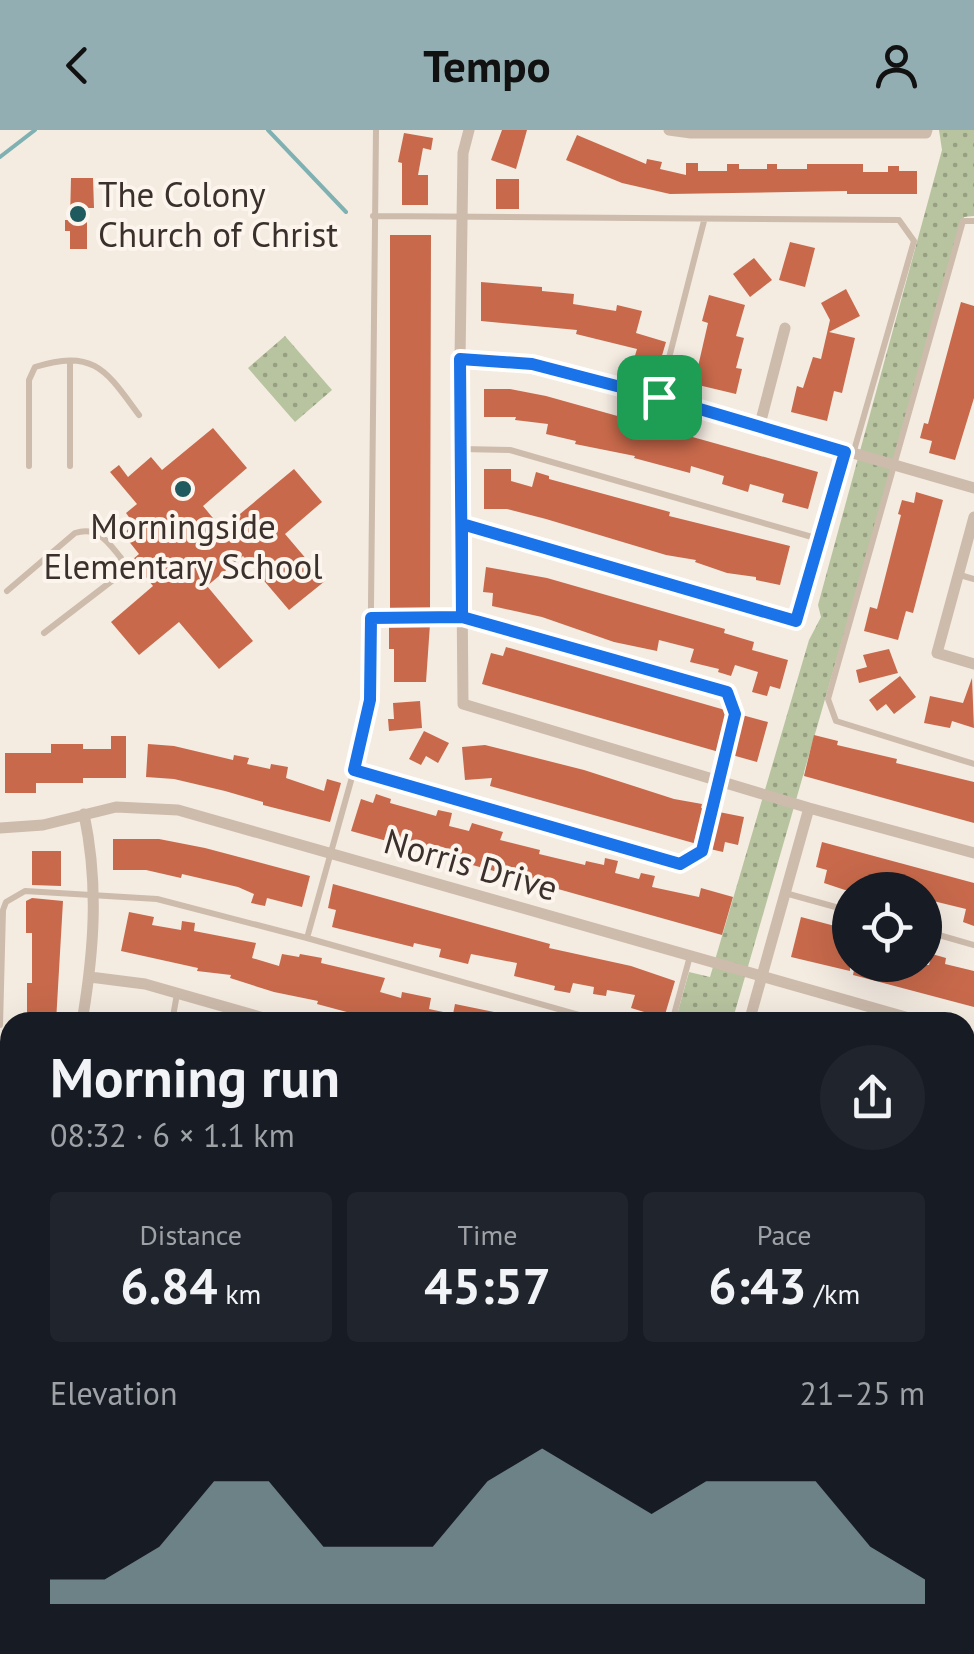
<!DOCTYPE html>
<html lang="en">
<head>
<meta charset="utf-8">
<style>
	:root { --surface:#171b24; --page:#20242c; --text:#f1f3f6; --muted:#9ea1a6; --accent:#92aeb2 }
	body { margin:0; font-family:"PT Sans",sans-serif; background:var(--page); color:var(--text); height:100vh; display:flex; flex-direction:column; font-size:38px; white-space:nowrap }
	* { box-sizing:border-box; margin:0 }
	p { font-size:32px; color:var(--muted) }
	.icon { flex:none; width:55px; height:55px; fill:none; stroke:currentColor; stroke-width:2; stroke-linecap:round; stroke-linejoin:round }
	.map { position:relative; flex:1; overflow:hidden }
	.side { position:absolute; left:0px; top:882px; width:975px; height:642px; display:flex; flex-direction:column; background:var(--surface); border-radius:30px 30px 0 0; box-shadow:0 10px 40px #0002 }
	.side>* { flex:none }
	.fabs { position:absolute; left:832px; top:742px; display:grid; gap:20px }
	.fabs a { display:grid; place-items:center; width:110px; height:110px; border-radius:50%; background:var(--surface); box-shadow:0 10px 40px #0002; font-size:50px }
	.pin { position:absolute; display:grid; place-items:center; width:85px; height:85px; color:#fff; margin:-42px; border-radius:20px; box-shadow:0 5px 15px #0006 }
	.round { display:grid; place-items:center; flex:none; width:105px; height:105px; border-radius:52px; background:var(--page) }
	.head { display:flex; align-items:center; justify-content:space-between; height:170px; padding:0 50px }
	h1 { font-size:55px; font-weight:600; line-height:75px }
	.figures { display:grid; grid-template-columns:repeat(3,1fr); gap:15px; height:170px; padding:10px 50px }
	.figures div { display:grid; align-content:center; border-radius:10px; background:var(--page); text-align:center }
	.figures b { font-size:50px; font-weight:600 }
	.figures small { font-size:28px; font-weight:400 }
	.figures p { font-size:28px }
	.chart { height:280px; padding:20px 50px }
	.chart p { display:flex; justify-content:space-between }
	.chart svg { width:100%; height:180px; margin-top:10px; fill:var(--accent); opacity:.7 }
	header { display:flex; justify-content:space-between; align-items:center; height:130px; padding:0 50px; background:var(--accent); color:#111; font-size:45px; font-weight:600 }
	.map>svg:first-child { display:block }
	.park { fill:url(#park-dots) }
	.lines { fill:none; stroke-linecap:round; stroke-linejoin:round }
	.stream { stroke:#7fb0b2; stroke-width:4 }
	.building { fill:#c8694b }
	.lane { stroke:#cdbbac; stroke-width:6 }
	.street { stroke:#cdbbac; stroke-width:11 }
	.route-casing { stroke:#fff; stroke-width:20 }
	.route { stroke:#1a73e8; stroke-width:12 }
	.poi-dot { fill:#1f5a5e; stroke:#fbf5ee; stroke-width:4 }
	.labels { text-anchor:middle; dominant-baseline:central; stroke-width:8; stroke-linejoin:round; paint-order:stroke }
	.poi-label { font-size:35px; fill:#3b302b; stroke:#fbf5ee; text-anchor:start }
	.street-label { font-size:35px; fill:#3b302b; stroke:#fbf5ee }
</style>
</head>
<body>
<header><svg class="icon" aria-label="back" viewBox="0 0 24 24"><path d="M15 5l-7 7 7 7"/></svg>Tempo<svg class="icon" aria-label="person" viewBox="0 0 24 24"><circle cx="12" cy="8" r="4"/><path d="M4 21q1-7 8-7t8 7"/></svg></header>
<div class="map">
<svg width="974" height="1524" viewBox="0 0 974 1524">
	<defs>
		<pattern id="park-dots" width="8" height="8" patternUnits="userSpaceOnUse" patternTransform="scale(2.5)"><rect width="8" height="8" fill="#b8c4a0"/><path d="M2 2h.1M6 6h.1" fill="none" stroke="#97a083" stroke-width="1.8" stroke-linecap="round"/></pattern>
	</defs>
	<rect width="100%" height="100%" fill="#f4ebe1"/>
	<path class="park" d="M939,0H974V86L964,87L732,892H675L689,842L710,847L809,510L821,487L818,475L942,20Z
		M285,206L332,260L295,292L248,238Z"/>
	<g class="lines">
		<path class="stream" d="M268,0L346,82
			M0,27L35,0"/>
	</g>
	<path class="building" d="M502,0H527L516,39L491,30Z
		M404,3L433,8L431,20L423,18L418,45H428V75H402V33L398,32Z
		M577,5L646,34L647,29L662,32L660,39L686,45V33H698V41H727V34H739V39H767V34H777V39H807V34H863V42H888V36H899V41H917V64H847V61L670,64L622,53L566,30Z
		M71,48H93L94,78H87V119H70V101H65V90H70Z
		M496,49H519V79H496Z
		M390,105H431L430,480L390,481Z
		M790,112L815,118L805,157L779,150Z
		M754,128L772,150L750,167L733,144Z
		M481,152L542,157V161L574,164L573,174L616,181L617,175L642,181L636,203L666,212L658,239L633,232L637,219L576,204L577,200L481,191Z
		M846,159L860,186L829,202L855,208L842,263L834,261L827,291L791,282L797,256L803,258L813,227L821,229L830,190L821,173Z
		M709,165L745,175L736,206L744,208L736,238L742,239L736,264L694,254L708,193L702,191Z
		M961,172L974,176V268L955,330L929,323L932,311L920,308L924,293L928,294Z
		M484,259H510L546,266L818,342L808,379L782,372L784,364L750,354L748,362L722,354L724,346L691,336L690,343L634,328L635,326L575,314L576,311L546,304L548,294L515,290L516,287H484Z
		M213,298L247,338L203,376L222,399L294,339L322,372L285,404L325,451L289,480L243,426L207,456L253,511L219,539L179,492L139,525L111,492L153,456L132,430L139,424L123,404L134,394L126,383L137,374L110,342L119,335L128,347L151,327L162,340Z
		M484,339H511V351L532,357L536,342L549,346V349L670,382L669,386L790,416L780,455L756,450V447L727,443L695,432L696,430L666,425L546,389L507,379H484Z
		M916,362L943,370L913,483L906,481L898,510L864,501L870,477L877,479L901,385L898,384L902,370L914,373Z
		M486,437L547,448L725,499L724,503L754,512L752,520L788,530L780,559L770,556L767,566L752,562L758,542L735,535L731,546L718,542L719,539L690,532L694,519L659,510L657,521L614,512L542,487L492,476L493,463L483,462Z
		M430,494L426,552H394V519H389V495Z
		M506,517L725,580L728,585L719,622L482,554L491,523L503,526Z
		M889,519L898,543L859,553L856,540L867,537L863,525Z
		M900,546L916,567L894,584L886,574L877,581L869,570Z
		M972,548L974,598L952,591L950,598L924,593L930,566L963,573Z
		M420,571L422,598L389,601L388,589H394L393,573Z
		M742,585L768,592L757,632L732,625Z
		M424,601L449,613L438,633L426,626L421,635L409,629Z
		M814,605L838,611L837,615L897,629L896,633L974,652V693L804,646Z
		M111,606H126V648H83V653H36V663H5V623H51V614H83V619H111Z
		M148,614L174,616L233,630L234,625L249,628L247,634L270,639L271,634L288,637L286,648L324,661L327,649L341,653L330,692L263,675V672L225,661L174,649L146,647Z
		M485,615L584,640L674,669L702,674L701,678L705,679L697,714L490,656L492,648L465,650L462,617Z
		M376,664L391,669L390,673L436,686L438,680L452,683L449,696L469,701L472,693L503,702L500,710L540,720L539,724L585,735L586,731L604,735L605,728L618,731L615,743L639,749L641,743L655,746L652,757L699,767L701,758L733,767L722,805L351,701L361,669L373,673Z
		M719,682L744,687L738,715L725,712L723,722L710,719Z
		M113,709H159L205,718L310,746L302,777L267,768L265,776L251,773L254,764L238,757L182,744L181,748L146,740H113Z
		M822,712L974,753V796L963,792L966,779L925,769V760H845L824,753L827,740L816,737Z
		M32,721H61V756L32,755Z
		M333,754L550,814L549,818L631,836L675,851L664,888L631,878L635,865L607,860L606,866L593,864L594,857L573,853L570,863L554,860L555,856L514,846L517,833L471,824L468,834L439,827L441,819L414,813L413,817L332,797L336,780L328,778Z
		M32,768L63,771L56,892H27V853H32V803H26V771Z
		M129,782L154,787L152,795L181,800L182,791L195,793L194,801L256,813L252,828L279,836L282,824L299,827L300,824L322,828L321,833L385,848L380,862L401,868L402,862L431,868L429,879L453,884L455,874L524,888L523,892H384L317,874L318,871L274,862L230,848L231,845L197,841L198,838L121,821Z
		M801,787L850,800V841L791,827Z
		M932,824L946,828L945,834L974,841V877L853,845L855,835H929Z"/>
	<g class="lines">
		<path class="lane" d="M373,86L899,90L914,111L853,324
			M974,91H963L828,569L836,591L974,634
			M70,233V336
			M659,267L704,91
			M462,319L510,320L819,409
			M29,336V250L35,237C95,218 107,242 139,285
			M960,445L974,449
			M7,461L75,403C98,396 107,411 121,428L119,440L113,450L44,503
			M354,640L680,733L702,721L735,585L727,563L462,487L371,488
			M785,763L850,781
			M925,801L974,815
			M307,808L604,892
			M172,892L177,864
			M672,892L690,826
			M0,895L3,780L6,772L25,761L157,769L307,808L354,640L370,570L376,0
			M965,999L974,1001
			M0,1071L10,1072
			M965,1182L974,1185
			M0,1322H10
			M965,1362L974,1364
			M829,1515L849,1524
			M478,1524L479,1515"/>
		<path class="street" d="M469,0L463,23L460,229L463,574L809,678L974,723
			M669,0L691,3H926L927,0
			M460,229L532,235L659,267L974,358
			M759,298L785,198
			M974,387L937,523L974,534
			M462,394L796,491L845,322
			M0,698L43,695L116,677L178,680L923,892
			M90,847L145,854L278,892
			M82,892C94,821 99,755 84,684
			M749,892L809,678
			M965,905L974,907
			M965,1088L974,1091
			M965,1270L974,1273
			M965,1455L974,1457
			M534,1515L570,1524
			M48,1524V1515"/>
	</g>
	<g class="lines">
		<defs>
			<path id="route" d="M659,267L532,234L460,229L462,487L371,488L370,570L354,640L680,734L702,721L735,584L727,562L462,487V394L796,491L845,322L659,267"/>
		</defs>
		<use href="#route" class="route-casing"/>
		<use href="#route" class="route"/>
	</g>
	<g class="poi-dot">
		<circle cx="78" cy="84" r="10"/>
		<circle cx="183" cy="359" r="10"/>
	</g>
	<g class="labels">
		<g class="poi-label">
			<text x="98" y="64">The Colony<tspan x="98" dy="40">Church of Christ</tspan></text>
			<text x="183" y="396" text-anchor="middle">Morningside<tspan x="183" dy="40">Elementary School</tspan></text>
		</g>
		<g class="street-label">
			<text transform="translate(471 734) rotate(16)">Norris Drive</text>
		</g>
	</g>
</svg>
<div class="fabs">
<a><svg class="icon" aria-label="locate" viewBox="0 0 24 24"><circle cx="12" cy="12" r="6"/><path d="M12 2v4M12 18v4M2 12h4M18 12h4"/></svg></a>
</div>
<div class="pin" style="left:659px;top:267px;background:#1e9e55"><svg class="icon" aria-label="arrive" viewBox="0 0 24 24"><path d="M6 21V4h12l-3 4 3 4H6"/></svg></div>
<section class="side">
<div class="head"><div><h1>Morning run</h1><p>08:32 · 6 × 1.1 km</p></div><a class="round"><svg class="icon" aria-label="share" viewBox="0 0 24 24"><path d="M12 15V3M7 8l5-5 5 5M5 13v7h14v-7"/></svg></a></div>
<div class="figures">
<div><p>Distance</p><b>6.84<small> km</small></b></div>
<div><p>Time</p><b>45:57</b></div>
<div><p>Pace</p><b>6:43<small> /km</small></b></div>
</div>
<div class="chart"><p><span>Elevation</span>21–25 m</p>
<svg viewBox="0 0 160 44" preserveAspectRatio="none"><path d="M0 44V38L10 38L20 30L30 14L40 14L50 30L60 30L70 30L80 14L90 6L100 14L110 22L120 14L130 14L140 14L150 30L160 38V44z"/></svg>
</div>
</section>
</div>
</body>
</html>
